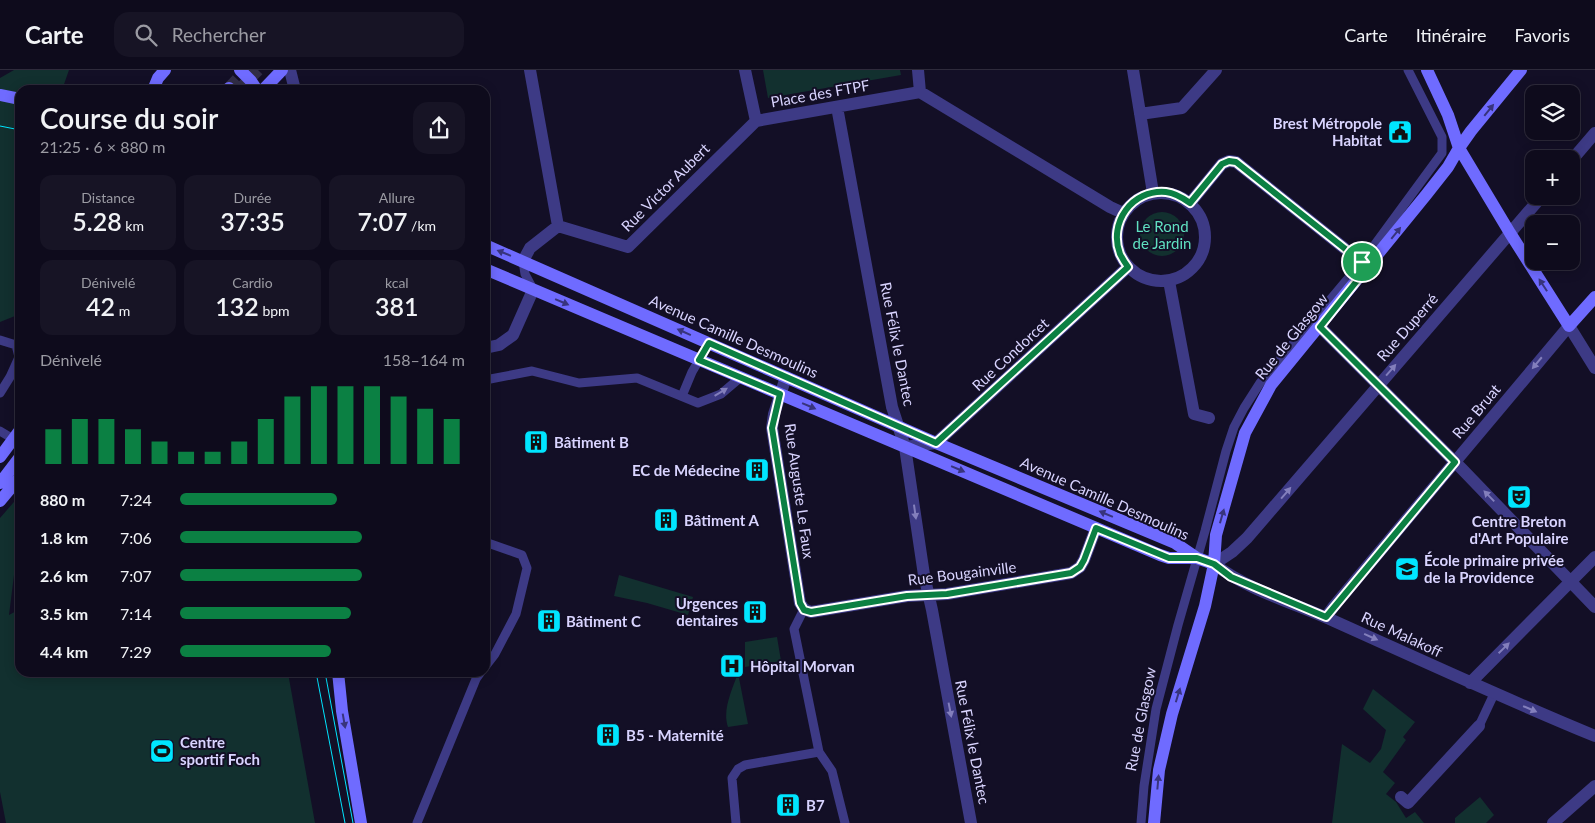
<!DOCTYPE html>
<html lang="fr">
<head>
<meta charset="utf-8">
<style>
	:root { --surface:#0e0b1c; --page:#171425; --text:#f1f3f6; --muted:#9b9ba3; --line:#2e2b3b; --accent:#0b8043 }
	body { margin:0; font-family:Lato,sans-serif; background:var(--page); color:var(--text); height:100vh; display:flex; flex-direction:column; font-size:19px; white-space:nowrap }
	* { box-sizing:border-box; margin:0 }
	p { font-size:16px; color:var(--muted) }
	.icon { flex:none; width:28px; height:28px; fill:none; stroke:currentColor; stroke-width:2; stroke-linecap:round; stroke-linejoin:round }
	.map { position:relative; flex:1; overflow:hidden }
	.sheet { position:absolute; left:15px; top:15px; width:475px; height:592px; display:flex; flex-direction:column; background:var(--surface); border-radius:15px; box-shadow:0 2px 12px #0003,0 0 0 1px var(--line) }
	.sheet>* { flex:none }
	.controls { position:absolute; left:1525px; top:15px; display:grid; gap:10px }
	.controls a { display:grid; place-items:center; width:55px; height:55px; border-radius:10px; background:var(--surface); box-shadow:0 2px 12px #0003,0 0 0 1px var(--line); font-size:25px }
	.pin { position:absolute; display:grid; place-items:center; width:42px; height:42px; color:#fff; margin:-21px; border:2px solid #fff; border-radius:50%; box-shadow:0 1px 5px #0007 }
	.round { display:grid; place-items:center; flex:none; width:52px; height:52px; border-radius:15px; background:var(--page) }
	.headline { display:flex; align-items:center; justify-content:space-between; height:85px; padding:0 25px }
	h1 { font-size:28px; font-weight:600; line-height:38px }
	.figures { display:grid; grid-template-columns:repeat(3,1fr); gap:8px; height:85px; padding:5px 25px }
	.figures div { display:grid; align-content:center; border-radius:12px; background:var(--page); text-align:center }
	.figures b { font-size:25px; font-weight:600 }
	.figures small { font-size:14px; font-weight:400 }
	.figures p { font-size:14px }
	.chart { height:140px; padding:10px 25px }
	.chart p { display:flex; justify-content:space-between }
	.chart svg { width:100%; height:90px; margin-top:5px; stroke:var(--accent); stroke-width:6 }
	ul { padding:0 25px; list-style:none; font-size:16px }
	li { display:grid; grid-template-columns:80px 60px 1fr; align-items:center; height:38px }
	li i { height:12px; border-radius:6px; background:var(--accent) }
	header { display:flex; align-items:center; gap:30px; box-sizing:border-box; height:70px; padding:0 25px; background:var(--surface); border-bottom:1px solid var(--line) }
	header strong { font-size:24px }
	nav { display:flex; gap:28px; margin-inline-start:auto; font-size:18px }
	.search { width:350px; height:45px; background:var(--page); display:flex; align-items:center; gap:12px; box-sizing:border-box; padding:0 18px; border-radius:15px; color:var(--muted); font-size:19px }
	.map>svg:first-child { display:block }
	.green { fill:#12302f }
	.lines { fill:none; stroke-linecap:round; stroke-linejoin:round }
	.secondary-tunnel { stroke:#312d47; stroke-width:12; stroke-dasharray:12 6; stroke-linecap:butt }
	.lane { stroke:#3d3a85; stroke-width:9 }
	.street { stroke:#3d3a85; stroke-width:12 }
	.secondary { stroke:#6f6bff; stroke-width:12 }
	.tram { stroke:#00e5ff; stroke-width:1 }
	.oneway { fill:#38347d }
	.oneway2 { fill:#837fbc }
	.route-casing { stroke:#fff; stroke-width:10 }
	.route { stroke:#0b8043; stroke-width:6 }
	.labels { text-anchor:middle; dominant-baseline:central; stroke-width:4; stroke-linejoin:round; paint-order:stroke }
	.street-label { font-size:15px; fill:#d9d4ff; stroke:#130f26 }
	.poi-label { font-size:15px; font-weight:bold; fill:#d9d4ff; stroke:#130f26; text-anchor:start }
	.park-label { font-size:15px; fill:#5fe0c0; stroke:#130f26 }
</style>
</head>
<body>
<header>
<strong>Carte</strong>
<div class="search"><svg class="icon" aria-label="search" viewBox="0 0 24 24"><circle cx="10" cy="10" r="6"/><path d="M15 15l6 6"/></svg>Rechercher</div>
<nav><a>Carte</a><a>Itinéraire</a><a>Favoris</a></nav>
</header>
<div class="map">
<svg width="1595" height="753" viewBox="0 0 1595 753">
	<rect width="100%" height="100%" fill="#130f26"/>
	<path class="green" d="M14,0H69L62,20H20V244L0,252V8Z
		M763,0H900L901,5L768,28Z
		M1140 164a22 22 0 1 1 44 0a22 22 0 1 1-44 0Z
		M20,425V480L17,481L9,545L20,539V602L288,603L315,753H6L0,722V448Z
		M619,505L693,527L688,545L647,533L614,526Z
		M777,567L781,591L745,597V572Z
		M738,603L748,654L728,657C722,640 732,620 738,603Z
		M1373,619L1415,652L1403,667L1406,670L1383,702L1395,713L1386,724L1396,732L1406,748L1415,742L1424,753H1332L1342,674L1370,693L1381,679L1386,660L1363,639Z
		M1480,727L1494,745L1486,753H1455V748Z"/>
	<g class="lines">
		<path class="secondary-tunnel" d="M229,18L246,0
			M239,20L258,0"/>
		<path class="lane" d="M523,191L525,204L533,219
			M0,270L16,275L19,287L10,307L0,323
			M485,310L532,301L579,313L637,308L698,333L721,324L741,307
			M682,326L692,302L709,273
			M0,361L20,373
			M485,472L522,485L527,498L516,544L495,584L485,597
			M804,539L794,559L819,682L832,701L845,753
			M1479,656L1494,624
			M417,753L476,609L481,602
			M736,753L732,708L738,699L745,695L819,682
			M1141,753L1144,716L1156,639L1178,555L1205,461L1226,381L1234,357L1244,338L1260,313L1362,192L1442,83V67L1408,0"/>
		<path class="street" d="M290,0L295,20
			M745,0L756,51L920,22L918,0
			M1133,0L1153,123
			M920,22L1110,137L1123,143
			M837,37L892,337L905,377L924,505L932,540L971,753
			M1140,44L1182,38L1216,0
			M1571,91L1595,63
			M1117 167a44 44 0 1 1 88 0a44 44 0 1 1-88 0Z
			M1542,126L1247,468L1232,482L1214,494C1248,520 1294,533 1334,551C1421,590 1507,630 1595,666
			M1190,133L1222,94L1229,91L1236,92L1368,197
			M558,156L628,177L756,51
			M523,191L530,178L558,156L530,0
			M1169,211L1194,344L1209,348
			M1320,257L1462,399L1595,537
			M485,278L499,275L513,265L533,220
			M786,307L774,344L772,358L800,533L804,539L811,542L907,526L947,524L1071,503L1080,497L1084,490L1096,458
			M905,377L936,373L1128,197
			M1326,547L1334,536L1569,256L1595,298
			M1470,613L1595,487
			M1401,727L1408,733L1479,656
			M1553,753L1595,716"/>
		<path class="secondary" d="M240,0L251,11L257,20
			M1427,0L1448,45L1459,78L1510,163L1569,256L1595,227
			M153,20L158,8L165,0
			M227,20L229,18
			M263,20L282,0
			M0,25L20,29
			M485,175L936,373L1175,473L1197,488L1214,494
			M485,199L1160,485L1169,488H1197
			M0,387L20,360
			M0,413L20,387
			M0,431L20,407
			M338,602L342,641L361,753
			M1154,753L1159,700L1172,644L1205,536L1214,494L1216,465L1245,363L1271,315L1426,125L1448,97L1459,78L1471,61L1521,0"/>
		<path class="tram" d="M0,56L20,60
			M316,602L345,753
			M325,602L353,753"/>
	</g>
	<defs><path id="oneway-solid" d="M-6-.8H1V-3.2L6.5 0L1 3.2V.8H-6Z" transform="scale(1.25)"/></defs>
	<g class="oneway">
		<use href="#oneway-solid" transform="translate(1489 40) rotate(-51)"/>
		<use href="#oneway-solid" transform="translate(1396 163) rotate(-51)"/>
		<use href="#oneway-solid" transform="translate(504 183) rotate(-158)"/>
		<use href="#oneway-solid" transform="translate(1543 215) rotate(-123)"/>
		<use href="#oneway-solid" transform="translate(562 232) rotate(23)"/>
		<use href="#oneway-solid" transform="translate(684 262) rotate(-156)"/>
		<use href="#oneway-solid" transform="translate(809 336) rotate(23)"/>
		<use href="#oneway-solid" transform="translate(958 399) rotate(23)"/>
		<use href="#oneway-solid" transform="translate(1106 444) rotate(-157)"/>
		<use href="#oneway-solid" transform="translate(1222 446) rotate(-74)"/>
		<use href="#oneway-solid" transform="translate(1178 625) rotate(-73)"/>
		<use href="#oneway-solid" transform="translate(344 651) rotate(80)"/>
		<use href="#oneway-solid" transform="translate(1158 712) rotate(-85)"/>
	</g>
	<g class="oneway2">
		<use href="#oneway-solid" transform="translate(1537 293) rotate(130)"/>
		<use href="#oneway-solid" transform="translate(1391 300) rotate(-49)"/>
		<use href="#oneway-solid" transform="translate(721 322) rotate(-31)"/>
		<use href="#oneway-solid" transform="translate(1286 423) rotate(-49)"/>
		<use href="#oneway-solid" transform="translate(1489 426) rotate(-134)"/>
		<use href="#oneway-solid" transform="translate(915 442) rotate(82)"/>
		<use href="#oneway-solid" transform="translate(1371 567) rotate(24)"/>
		<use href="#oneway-solid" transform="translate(1504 578) rotate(-44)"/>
		<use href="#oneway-solid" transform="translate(1530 639) rotate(23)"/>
		<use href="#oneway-solid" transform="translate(950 640) rotate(79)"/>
	</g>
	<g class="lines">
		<defs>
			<path id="route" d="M1229,91L1236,92L1368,197L1320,257L1455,392L1326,547L1231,507L1214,494L1197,488H1169L1096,458L1084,490L1080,497L1071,503L947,524L907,526L811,542L804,540L800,533L772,358L780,324L699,290L709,273L936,373L1128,197C1125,193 1122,188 1120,184C1108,153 1132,119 1166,122C1175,123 1183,128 1190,133L1222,94Z"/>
		</defs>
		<use href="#route" class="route-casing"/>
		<use href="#route" class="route"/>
	</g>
	<defs>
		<symbol id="civic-square" viewBox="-11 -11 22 22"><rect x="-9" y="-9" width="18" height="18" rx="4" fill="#00e5ff" stroke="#130f26"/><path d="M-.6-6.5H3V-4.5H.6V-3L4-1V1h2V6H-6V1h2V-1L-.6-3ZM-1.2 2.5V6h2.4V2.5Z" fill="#111"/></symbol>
		<symbol id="building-square" viewBox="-11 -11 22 22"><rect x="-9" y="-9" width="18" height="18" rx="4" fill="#00e5ff" stroke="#130f26"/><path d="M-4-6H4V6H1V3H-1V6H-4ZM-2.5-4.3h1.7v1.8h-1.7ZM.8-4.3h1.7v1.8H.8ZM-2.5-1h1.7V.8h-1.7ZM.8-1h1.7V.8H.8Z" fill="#111"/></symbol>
		<symbol id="theatre-square" viewBox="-11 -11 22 22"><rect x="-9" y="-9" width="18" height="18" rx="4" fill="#00e5ff" stroke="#130f26"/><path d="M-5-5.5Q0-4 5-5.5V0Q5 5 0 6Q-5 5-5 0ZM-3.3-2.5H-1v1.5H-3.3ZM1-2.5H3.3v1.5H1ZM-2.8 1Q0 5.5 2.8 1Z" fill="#111"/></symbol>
		<symbol id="school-square" viewBox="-11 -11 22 22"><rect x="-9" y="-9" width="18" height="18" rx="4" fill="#00e5ff" stroke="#130f26"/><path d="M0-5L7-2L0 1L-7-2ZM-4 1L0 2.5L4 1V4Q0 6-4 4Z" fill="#111"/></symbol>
		<symbol id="hospital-square" viewBox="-11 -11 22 22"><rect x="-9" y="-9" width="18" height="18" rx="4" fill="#00e5ff" stroke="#130f26"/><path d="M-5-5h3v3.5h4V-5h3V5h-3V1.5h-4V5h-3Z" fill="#111"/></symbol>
		<symbol id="stadium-square" viewBox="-11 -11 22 22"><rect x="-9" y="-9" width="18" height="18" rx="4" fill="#00e5ff" stroke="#130f26"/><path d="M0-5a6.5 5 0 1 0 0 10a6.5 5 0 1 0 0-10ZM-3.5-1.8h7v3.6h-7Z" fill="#111"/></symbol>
	</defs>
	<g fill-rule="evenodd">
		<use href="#civic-square" x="1386" y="48" width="28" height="28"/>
		<use href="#building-square" x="522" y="358" width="28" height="28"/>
		<use href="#building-square" x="743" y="386" width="28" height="28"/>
		<use href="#theatre-square" x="1505" y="413" width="28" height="28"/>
		<use href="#building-square" x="652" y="436" width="28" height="28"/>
		<use href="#school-square" x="1393" y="485" width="28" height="28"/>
		<use href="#building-square" x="741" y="528" width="28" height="28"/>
		<use href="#building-square" x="535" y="537" width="28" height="28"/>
		<use href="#hospital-square" x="718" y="582" width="28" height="28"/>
		<use href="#building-square" x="594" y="651" width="28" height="28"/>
		<use href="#stadium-square" x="148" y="667" width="28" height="28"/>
		<use href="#building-square" x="774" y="721" width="28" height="28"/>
	</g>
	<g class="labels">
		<g class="street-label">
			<text transform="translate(820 23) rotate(-10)">Place des FTPF</text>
			<text transform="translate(665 117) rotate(-45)">Rue Victor Aubert</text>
			<text transform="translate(1407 257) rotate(-49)">Rue Duperré</text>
			<text transform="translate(734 266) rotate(24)">Avenue Camille Desmoulins</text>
			<text transform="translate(1291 266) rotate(-51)">Rue de Glasgow</text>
			<text transform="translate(898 274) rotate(79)">Rue Félix le Dantec</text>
			<text transform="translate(1010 284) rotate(-43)">Rue Condorcet</text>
			<text transform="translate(1476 341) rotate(-50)">Rue Bruat</text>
			<text transform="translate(800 421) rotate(82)">Rue Auguste Le Faux</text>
			<text transform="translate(1105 428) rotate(24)">Avenue Camille Desmoulins</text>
			<text transform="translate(962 503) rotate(-7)">Rue Bougainville</text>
			<text transform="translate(1402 564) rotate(25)">Rue Malakoff</text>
			<text transform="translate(1140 649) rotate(-79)">Rue de Glasgow</text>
			<text transform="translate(973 672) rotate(79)">Rue Félix le Dantec</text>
		</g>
		<g class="poi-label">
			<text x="1382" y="53" text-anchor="end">Brest Métropole<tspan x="1382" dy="17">Habitat</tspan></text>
			<text x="554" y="372">Bâtiment B</text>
			<text x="740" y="400" text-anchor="end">EC de Médecine</text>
			<text x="684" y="450">Bâtiment A</text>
			<text x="1519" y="451" text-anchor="middle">Centre Breton<tspan x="1519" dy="17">d'Art Populaire</tspan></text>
			<text x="1424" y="490">École primaire privée<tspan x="1424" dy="17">de la Providence</tspan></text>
			<text x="738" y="533" text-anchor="end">Urgences<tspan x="738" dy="17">dentaires</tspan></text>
			<text x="566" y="551">Bâtiment C</text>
			<text x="750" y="596">Hôpital Morvan</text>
			<text x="626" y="665">B5 - Maternité</text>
			<text x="180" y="672">Centre<tspan x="180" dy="17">sportif Foch</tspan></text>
			<text x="806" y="735">B7</text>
		</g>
		<g class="park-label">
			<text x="1162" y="156">Le Rond<tspan x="1162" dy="17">de Jardin</tspan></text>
		</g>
	</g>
</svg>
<div class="controls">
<a><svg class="icon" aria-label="layers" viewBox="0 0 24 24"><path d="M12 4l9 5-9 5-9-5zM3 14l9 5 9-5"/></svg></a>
<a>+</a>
<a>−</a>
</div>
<div class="pin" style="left:1362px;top:192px;background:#1e9e55"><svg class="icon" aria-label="arrive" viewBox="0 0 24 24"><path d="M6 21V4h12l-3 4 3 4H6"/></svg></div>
<section class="sheet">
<div class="headline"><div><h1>Course du soir</h1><p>21:25 · 6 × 880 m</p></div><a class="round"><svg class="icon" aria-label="share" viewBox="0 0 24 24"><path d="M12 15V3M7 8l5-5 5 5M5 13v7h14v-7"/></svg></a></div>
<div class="figures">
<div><p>Distance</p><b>5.28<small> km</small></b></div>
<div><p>Durée</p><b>37:35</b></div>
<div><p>Allure</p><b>7:07<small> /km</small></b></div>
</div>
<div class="figures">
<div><p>Dénivelé</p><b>42<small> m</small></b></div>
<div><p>Cardio</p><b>132<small> bpm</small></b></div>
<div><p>kcal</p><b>381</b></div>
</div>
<div class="chart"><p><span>Dénivelé</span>158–164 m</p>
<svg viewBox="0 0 160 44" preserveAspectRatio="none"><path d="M5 44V27M15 44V22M25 44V22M35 44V27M45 44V33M55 44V38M65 44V38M75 44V33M85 44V22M95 44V11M105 44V6M115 44V6M125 44V6M135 44V11M145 44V17M155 44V22"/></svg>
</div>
<ul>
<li><b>880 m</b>7:24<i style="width:55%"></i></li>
<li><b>1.8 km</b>7:06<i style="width:64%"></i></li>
<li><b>2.6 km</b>7:07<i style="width:64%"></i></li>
<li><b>3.5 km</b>7:14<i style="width:60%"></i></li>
<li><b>4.4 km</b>7:29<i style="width:53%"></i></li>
</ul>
</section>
</div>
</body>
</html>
